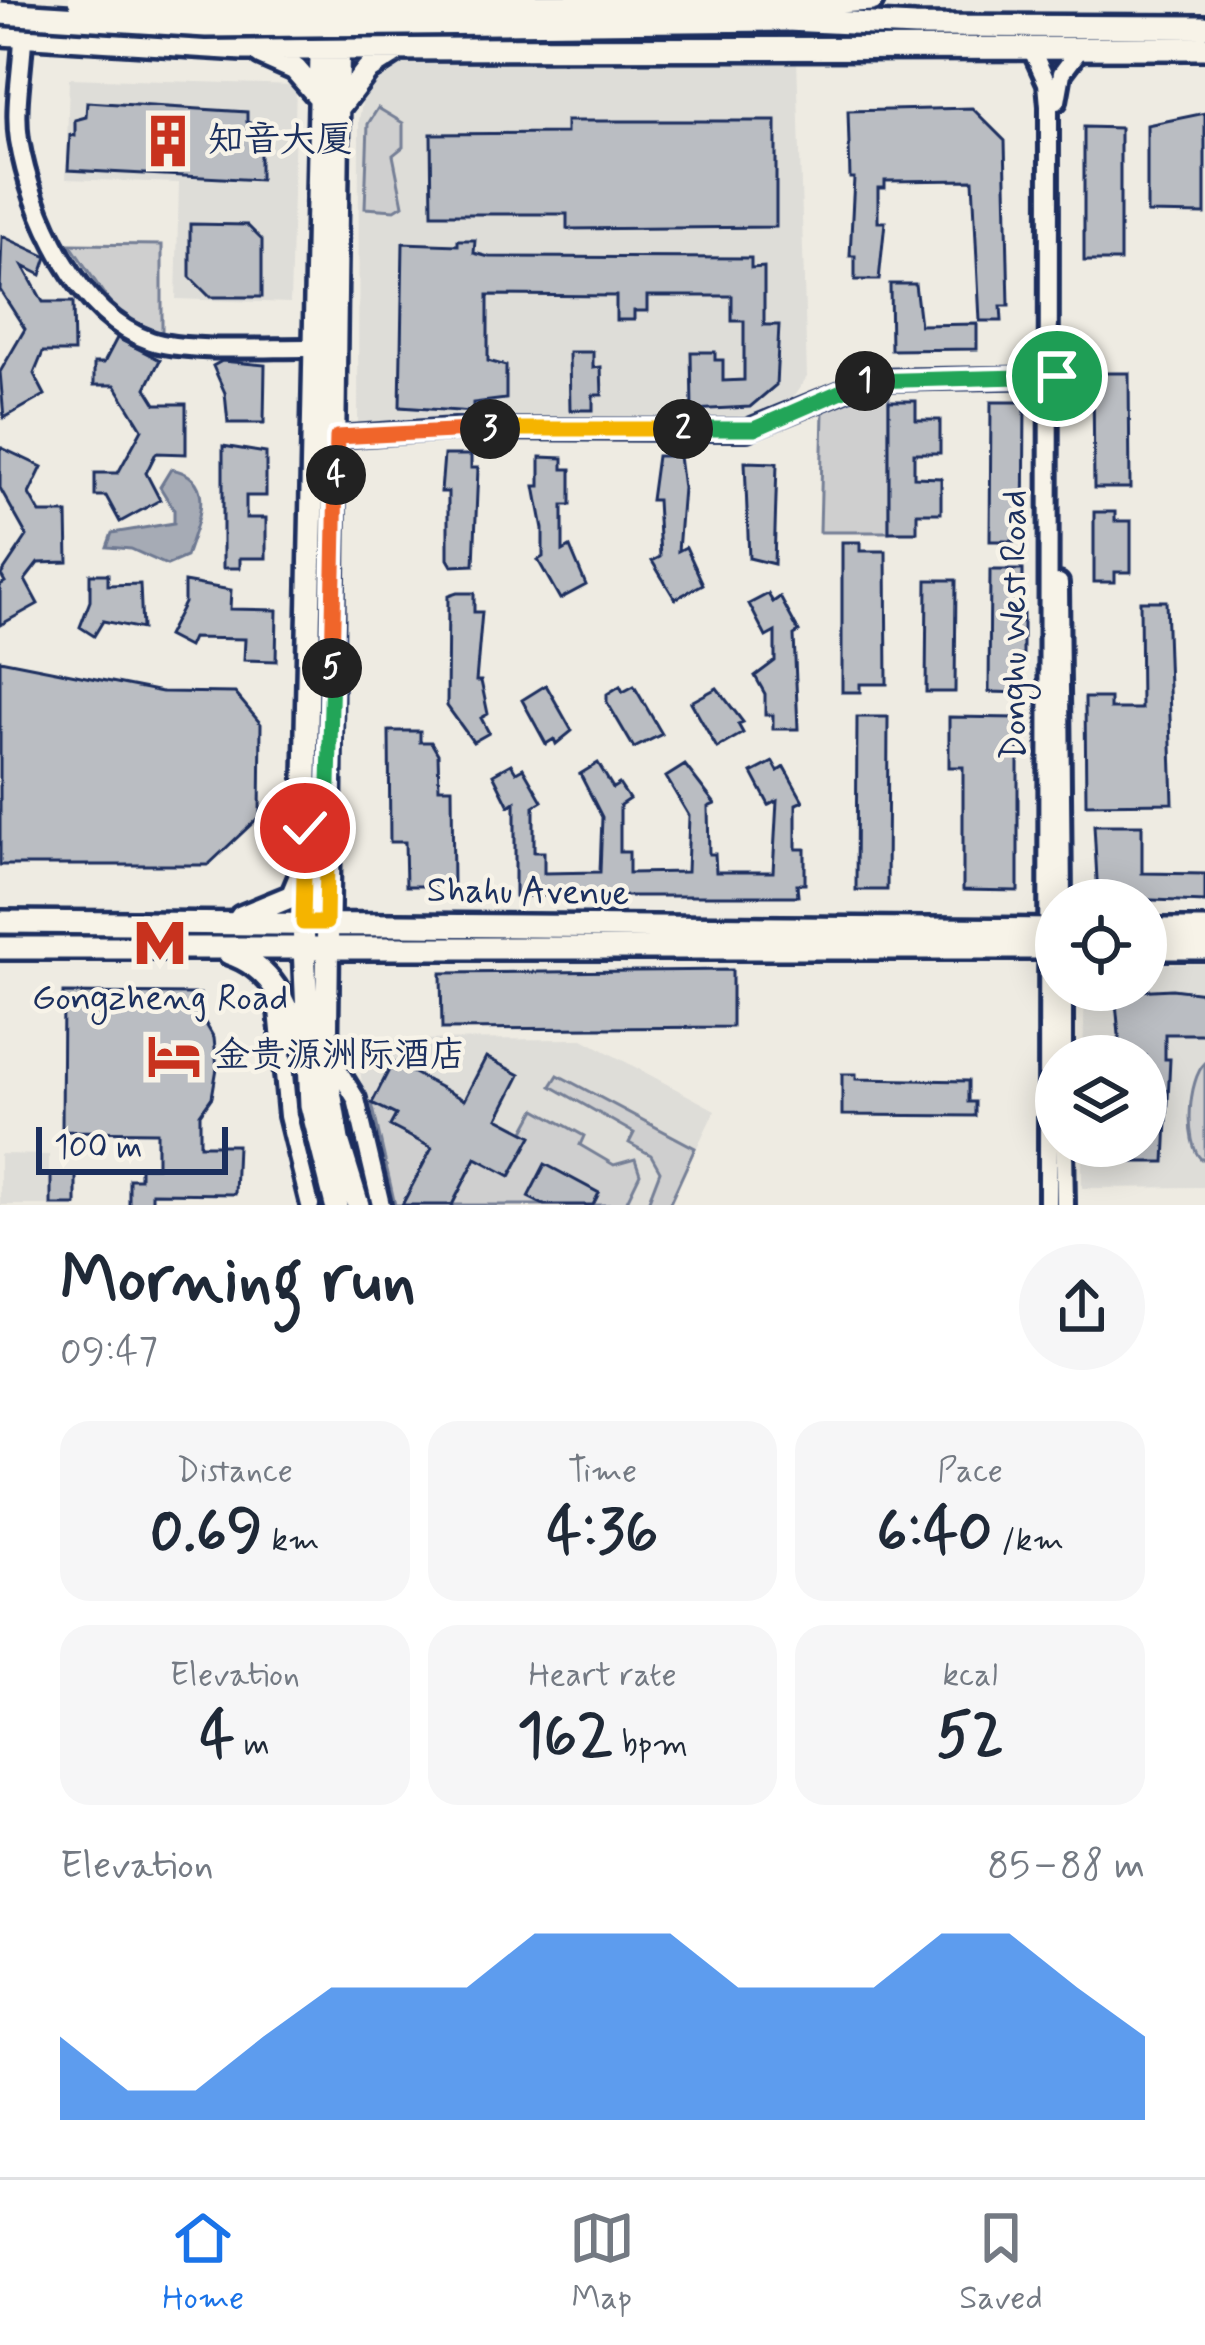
<!DOCTYPE html>
<html lang="en">
<head>
<meta charset="utf-8">
<style>
	:root { --surface:#fff; --page:#f6f6f7; --text:#1f2937; --muted:#747a83; --line:#e0e1e3; --accent:#1a73e8 }
	body { margin:0; font-family:Mynerve,"LXGW WenKai TC",sans-serif; background:var(--page); color:var(--text); height:100vh; display:flex; flex-direction:column; font-size:45px; white-space:nowrap }
	* { box-sizing:border-box; margin:0 }
	p { font-size:39px; color:var(--muted) }
	.icon { flex:none; width:66px; height:66px; fill:none; stroke:currentColor; stroke-width:2; stroke-linecap:round; stroke-linejoin:round }
	.map { position:relative; height:1205px; overflow:hidden }
	.details { display:flex; flex-direction:column; background:var(--surface); flex:1 }
	.details>* { flex:none }
	.fabs { position:absolute; left:1035px; top:879px; display:grid; gap:24px }
	.fabs a { display:grid; place-items:center; width:132px; height:132px; border-radius:50%; background:var(--surface); box-shadow:0 6px 30px #0003; font-size:60px }
	.scale { position:absolute; left:36px; bottom:30px; width:192px; box-sizing:border-box; padding-left:12px; border:6px solid #1b2f5e; border-top:0; font-size:33px; line-height:42px; white-space:nowrap; color:#1b2f5e; -webkit-text-stroke:9px #f7f3e8; paint-order:stroke }
	.pin { position:absolute; display:grid; place-items:center; width:102px; height:102px; color:#fff; margin:-51px; border:6px solid #fff; border-radius:50%; box-shadow:0 3px 12px #0007 }
	.km { position:absolute; width:60px; height:60px; margin:-30px; border-radius:50%; background:#222; color:#fff; font-size:33px; line-height:60px; text-align:center }
	.round { display:grid; place-items:center; flex:none; width:126px; height:126px; border-radius:63px; background:var(--page) }
	.summary { display:flex; align-items:center; justify-content:space-between; height:204px; padding:0 60px }
	h1 { font-size:66px; font-weight:700; line-height:90px }
	.figures { display:grid; grid-template-columns:repeat(3,1fr); gap:18px; height:204px; padding:12px 60px }
	.figures div { display:grid; align-content:center; border-radius:30px; background:var(--page); text-align:center }
	.figures b { font-size:60px; font-weight:700 }
	.figures small { font-size:33px; font-weight:400 }
	.figures p { font-size:33px }
	.chart { height:336px; padding:24px 60px }
	.chart p { display:flex; justify-content:space-between }
	.chart svg { width:100%; height:216px; margin-top:12px; fill:var(--accent); opacity:.7 }
	.tabs { display:flex; justify-content:space-around; align-items:center; height:168px; border-top:3px solid var(--line); background:var(--surface); font-size:33px; color:var(--muted) }
	.tabs a { display:grid; justify-items:center; gap:6px }
	.tabs .current { color:var(--accent) }
	.map>svg:first-child { display:block }
	.built { fill:#deddd8 }
	.green { fill:#cfcfcf; stroke:#757f96; stroke-width:3 }
	.water { fill:#a6abb5; stroke:#6e7992; stroke-width:3 }
	.building { fill:#babdc2; stroke:#1b2f5e; stroke-width:3 }
	.lines { fill:none; stroke-linecap:round; stroke-linejoin:round }
	.minor-casing { stroke:#1b2f5e; stroke-width:26 }
	.major-casing { stroke:#1b2f5e; stroke-width:30 }
	.minor { stroke:#f7f3e8; stroke-width:16 }
	.major { stroke:#f7f3e8; stroke-width:21 }
	.major-bridge-casing { stroke:#1b2f5e; stroke-width:30; stroke-linecap:butt }
	.major-bridge { stroke:#f7f3e8; stroke-width:21 }
	.split-1-casing { stroke:#fff; stroke-width:24 }
	.split-2-casing { stroke:#fff; stroke-width:24 }
	.split-3-casing { stroke:#fff; stroke-width:24 }
	.split-4-casing { stroke:#fff; stroke-width:24 }
	.split-5-casing { stroke:#fff; stroke-width:24 }
	.split-6-casing { stroke:#fff; stroke-width:24 }
	.split-7-casing { stroke:#fff; stroke-width:24 }
	.split-1 { stroke:#22a559; stroke-width:15 }
	.split-2 { stroke:#22a559; stroke-width:15 }
	.split-3 { stroke:#f5b400; stroke-width:15 }
	.split-4 { stroke:#f0652b; stroke-width:15 }
	.split-5 { stroke:#f0652b; stroke-width:15 }
	.split-6 { stroke:#22a559; stroke-width:15 }
	.split-7 { stroke:#f5b400; stroke-width:15 }
	.labels { text-anchor:middle; dominant-baseline:central; stroke-width:9; stroke-linejoin:round; paint-order:stroke }
	.poi-label { font-size:36px; fill:#1b2f5e; stroke:#f7f3e8; text-anchor:start }
	.street-label { font-size:36px; fill:#1b2f5e; stroke:#f7f3e8 }
</style>
</head>
<body>
<div class="map">
<svg width="1205" height="1205" viewBox="0 0 1205 1205">
	<rect width="100%" height="100%" fill="#eeebe2"/>
	<filter id="ink" filterUnits="userSpaceOnUse"><feTurbulence type="fractalNoise" baseFrequency=".00833" numOctaves="2"/><feDisplacementMap in="SourceGraphic" scale="24" xChannelSelector="R" yChannelSelector="G"/><feConvolveMatrix kernelMatrix="1 2 1 2 8 2 1 2 1" color-interpolation-filters="sRGB"/></filter>
	<g filter="url(#ink)">
		<path class="built" d="M797,58L807,377L790,402L749,422L358,429L359,120L363,97L384,70L417,61Z
			M69,78L296,85L290,303L176,299L179,183L66,179Z
			M1146,964H1205V1187L1082,1188V1146H1146V1056H1083L1085,990H1146Z
			M583,1039L715,1110L669,1205H388L364,1103L357,1040Z
			M0,1154L49,1155V1205H0Z"/>
		<path class="green" d="M378,108L403,123V147L393,155L403,205L395,210L365,208L368,124Z
			M70,244L162,245V334L118,315Z
			M889,390V532H820L823,411L860,391Z
			M1205,1063V1159H1201C1184,1143 1188,1079 1205,1063Z
			M558,1075L695,1148L669,1205H647L660,1171L651,1155L629,1143L634,1133L551,1086Z
			M372,1103L396,1115L391,1126L432,1148L402,1205H395Z
			M536,1109L584,1136L580,1145L614,1165L635,1159L640,1174L625,1205H452L476,1158L511,1175L531,1136L524,1131Z"/>
		<path class="water" d="M171,469C221,478 195,527 186,557L167,565L131,549L107,547L112,533L174,523V510L160,487Z"/>
		<path class="building" d="M87,102L247,112V122L268,130L267,147L260,148V180L68,170L70,135L75,136V120L86,117Z
			M972,108L1005,141L1009,306H1001L1002,321H980L973,180L885,181V188H878V222H885L879,280H855V256H850L854,178H850L848,111Z
			M1205,113V214L1147,213V125Z
			M566,121H776V227L567,229V214H432L431,134L566,133Z
			M1084,127L1120,128V261H1084Z
			M190,224L247,225L262,240V297H210L190,277Z
			M2,236L47,257L41,275L23,266L43,302H73L74,352H43L34,374L45,395L4,418L0,372L25,329L0,290Z
			M458,240H475L474,253L489,257L751,258V268L764,267V325H779L776,385L750,407L692,410L691,352H715V360H723V381L744,380V321H732V296H647V311H634V320H616V296L488,295V361L506,366V399L473,403V412L400,407L403,243L458,245Z
			M890,284H915L920,325L977,324V349L891,350Z
			M117,338L160,360L146,388L156,404H186V454L156,453L146,473L160,500L120,522L106,496H95V473H118L142,429L115,385H94V363H104Z
			M569,352H593V368L601,367L602,395H593V410H570Z
			M222,361L265,365L264,423H228L225,393L213,366Z
			M1093,373H1129L1130,488H1094Z
			M889,401H916V420H940V453H914V477L941,478V513H917V532H889Z
			M991,402H1025L1024,541H990Z
			M223,446L266,453V496H246V518H266V558H240V568H223Z
			M0,447L42,467L29,494L40,513H67L68,562L38,563L25,580L38,604L0,625V585L5,582L1,575L27,536L0,488Z
			M444,455H471V468H478L474,565L452,566L448,559V492H441Z
			M657,456H679L683,488L678,551L686,547L703,584L675,599L652,561L660,557L657,500H651Z
			M540,457L563,458V469H571V505H563V551L570,547L586,585L560,599L538,560L543,557V529L535,486H540Z
			M745,462L777,463L774,564L749,558Z
			M1094,512H1115V521H1131V572H1115V582H1094Z
			M842,542H860V551H886L887,684H860V692H842Z
			M990,570H1023V693L989,692Z
			M90,574H108V585L140,584L142,629L103,621L94,636L80,627L90,601Z
			M927,580H956L955,692H926Z
			M184,582L231,590L230,609L277,610L276,661L244,660L245,639L192,638L188,647L167,636L184,603Z
			M457,593H474V612H482L476,681H481L488,714L481,718L489,733L473,742L447,706L448,596Z
			M768,594L773,602L780,597L799,632L794,635L798,729H773V715H765V694L755,676L775,661V632L766,637L749,604Z
			M1140,601H1166L1173,803L1086,804L1085,698H1110V709H1141Z
			M0,660L162,692L235,693L261,724L260,816L208,865H0Z
			M546,685L572,731L556,744L554,739L546,744L522,700Z
			M620,686L623,692L634,686L662,734L634,748L607,702V694Z
			M717,688L743,722L738,724L743,733L717,748L691,702Z
			M857,717H888L887,890H856Z
			M949,717L1018,718V891L963,890V767H949Z
			M389,731H420V742H431L438,754L439,788H452L453,886H406L405,842H390Z
			M773,762L778,771L784,767L803,801L796,804V849H805V884H797L798,896H515V802L509,806L493,774L511,764L516,772L523,768L542,801L534,806V852H544V873L600,872L602,817L580,774L598,763L613,788L619,784L629,799L620,805V852H629V873L687,872L689,816L666,777L685,765L715,804L708,807L709,854H715L716,872H773L777,801L769,805L752,773Z
			M1094,825H1142V873L1205,874V902L1098,898Z
			M732,970V1027L442,1029L441,973Z
			M1172,989L1205,993V1034H1165V1059H1170L1165,1162H1115V1146H1146V1056H1121L1115,992Z
			M63,993L200,994V1014L214,1038L217,1068L212,1097L200,1114V1145H237L235,1194L152,1193V1205H129V1179H140V1167H157V1132L62,1131Z
			M486,1057L520,1075L498,1118L532,1136L510,1176L476,1158L452,1205H402L432,1148L390,1126L396,1115L372,1103L393,1062L464,1100Z
			M842,1074H856V1079L968,1081V1102H975V1116L842,1115Z
			M545,1164L599,1193L593,1205H544L528,1197Z
			M51,1175H76V1205H51Z"/>
		<g class="lines">
			<defs>
				<path id="minor" d="M23,38C22,70 14,108 19,140C31,212 77,316 151,341C186,353 276,347 317,348
					M1031,48L1047,83L1049,106L1048,1205
					M1057,101L1062,73L1080,49
					M337,437L455,429L747,430L870,380L1056,377
					M1059,583L1062,900
					M1063,990V1056
					M277,999L288,1116L310,1205
					M326,1050L356,1099L381,1205
					M1064,1146L1065,1205"/>
				<path id="major" d="M786,5L872,0
					M322,7L303,923L311,1105L336,1205
					M339,7L326,1067L338,1140L358,1205
					M787,20L915,26L1205,27
					M0,34L243,49L1205,48
					M261,54L295,69L322,100
					M338,108L368,69L401,48
					M241,917L292,896L300,877
					M0,922L1056,930
					M1146,930H1205
					M0,948H1056
					M1146,948H1205
					M229,953C271,967 286,1001 298,1041"/>
			</defs>
			<use href="#minor" class="minor-casing"/>
			<use href="#major" class="major-casing"/>
			<use href="#minor" class="minor"/>
			<use href="#major" class="major"/>
			<defs>
				<path id="major-bridge" d="M79,0L205,7L786,5
					M0,13L206,26L787,20"/>
			</defs>
			<use href="#major-bridge" class="major-bridge-casing"/>
			<use href="#major-bridge" class="major-bridge"/>
		</g>
	</g>
	<g class="lines" filter="url(#ink)">
		<defs>
			<path id="split-1" d="M865,381L1057,376"/>
			<path id="split-2" d="M683,429H754L865,381"/>
			<path id="split-3" d="M490,429H683"/>
			<path id="split-4" d="M336,475L337,437L490,429"/>
			<path id="split-5" d="M332,668L336,475"/>
			<path id="split-6" d="M327,860L332,668"/>
			<path id="split-7" d="M305,828L303,923H326L327,860"/>
		</defs>
		<use href="#split-1" class="split-1-casing"/>
		<use href="#split-2" class="split-2-casing"/>
		<use href="#split-3" class="split-3-casing"/>
		<use href="#split-4" class="split-4-casing"/>
		<use href="#split-5" class="split-5-casing"/>
		<use href="#split-6" class="split-6-casing"/>
		<use href="#split-7" class="split-7-casing"/>
		<use href="#split-1" class="split-1"/>
		<use href="#split-2" class="split-2"/>
		<use href="#split-3" class="split-3"/>
		<use href="#split-4" class="split-4"/>
		<use href="#split-5" class="split-5"/>
		<use href="#split-6" class="split-6"/>
		<use href="#split-7" class="split-7"/>
	</g>
	<defs>
		<symbol id="building-bare" viewBox="-9 -9 18 18"><path d="M-4-6H4V6H1V3H-1V6H-4ZM-2.5-4.3h1.7v1.8h-1.7ZM.8-4.3h1.7v1.8H.8ZM-2.5-1h1.7V.8h-1.7ZM.8-1h1.7V.8H.8Z" fill="#c8321e" stroke="#f7f3e8" stroke-width="2.5" paint-order="stroke"/></symbol>
		<symbol id="metro-bare" viewBox="-9 -9 18 18"><path d="M-5.5 5V-5H-3L0 0L3-5H5.5V5H3V-.5L0 4L-3-.5V5Z" fill="#c8321e" stroke="#f7f3e8" stroke-width="2.5" paint-order="stroke"/></symbol>
		<symbol id="hotel-bare" viewBox="-9 -9 18 18"><path d="M-6-4.5h1.5V1H6V5H4.5V3h-9V5H-6ZM-4 0a1.8 1.8 0 1 1 3.6 0ZM.5 0V-2.5h3Q6-2.5 6 0Z" fill="#c8321e" stroke="#f7f3e8" stroke-width="2.5" paint-order="stroke"/></symbol>
	</defs>
	<g fill-rule="evenodd">
		<use href="#building-bare" x="130" y="103" width="76" height="76"/>
		<use href="#metro-bare" x="122" y="905" width="76" height="76"/>
		<use href="#hotel-bare" x="136" y="1018" width="76" height="76"/>
	</g>
	<g class="labels">
		<g class="poi-label">
			<text x="208" y="141">知音大厦</text>
			<text x="160" y="999" text-anchor="middle">Gongzheng Road</text>
			<text x="214" y="1056">金贵源洲际酒店</text>
		</g>
		<g class="street-label">
			<text transform="translate(1015 625) rotate(-90)">Donghu West Road</text>
			<text transform="translate(528 893) rotate(1)">Shahu Avenue</text>
		</g>
	</g>
</svg>
<div class="fabs">
<a><svg class="icon" aria-label="locate" viewBox="0 0 24 24"><circle cx="12" cy="12" r="6"/><path d="M12 2v4M12 18v4M2 12h4M18 12h4"/></svg></a>
<a><svg class="icon" aria-label="layers" viewBox="0 0 24 24"><path d="M12 4l9 5-9 5-9-5zM3 14l9 5 9-5"/></svg></a>
</div>
<div class="scale">100 m</div>
<div class="pin" style="left:1057px;top:376px;background:#1e9e55"><svg class="icon" aria-label="arrive" viewBox="0 0 24 24"><path d="M6 21V4h12l-3 4 3 4H6"/></svg></div>
<div class="pin" style="left:305px;top:828px;background:#d93025"><svg class="icon" aria-label="check" viewBox="0 0 24 24"><path d="M5 12l5 5 9-10"/></svg></div>
<b class="km" style="left:865px;top:381px">1</b>
<b class="km" style="left:683px;top:429px">2</b>
<b class="km" style="left:490px;top:429px">3</b>
<b class="km" style="left:336px;top:475px">4</b>
<b class="km" style="left:332px;top:668px">5</b>
</div>
<section class="details">
<div class="summary"><div><h1>Morning run</h1><p>09:47</p></div><a class="round"><svg class="icon" aria-label="share" viewBox="0 0 24 24"><path d="M12 15V3M7 8l5-5 5 5M5 13v7h14v-7"/></svg></a></div>
<div class="figures">
<div><p>Distance</p><b>0.69<small> km</small></b></div>
<div><p>Time</p><b>4:36</b></div>
<div><p>Pace</p><b>6:40<small> /km</small></b></div>
</div>
<div class="figures">
<div><p>Elevation</p><b>4<small> m</small></b></div>
<div><p>Heart rate</p><b>162<small> bpm</small></b></div>
<div><p>kcal</p><b>52</b></div>
</div>
<div class="chart"><p><span>Elevation</span>85–88 m</p>
<svg viewBox="0 0 160 44" preserveAspectRatio="none"><path d="M0 44V27L10 38L20 38L30 27L40 17L50 17L60 17L70 6L80 6L90 6L100 17L110 17L120 17L130 6L140 6L150 17L160 27V44z"/></svg>
</div>
</section>
<nav class="tabs">
<a class="current"><svg class="icon" aria-label="home" viewBox="0 0 24 24"><path d="M3 11l9-7 9 7M6 9v11h12V9"/></svg>Home</a>
<a><svg class="icon" aria-label="map" viewBox="0 0 24 24"><path d="M3 6l6-2 6 2 6-2v14l-6 2-6-2-6 2zM9 4v14M15 6v14"/></svg>Map</a>
<a><svg class="icon" aria-label="saved" viewBox="0 0 24 24"><path d="M7 4h10v16l-5-4-5 4z"/></svg>Saved</a>
</nav>
</body>
</html>
